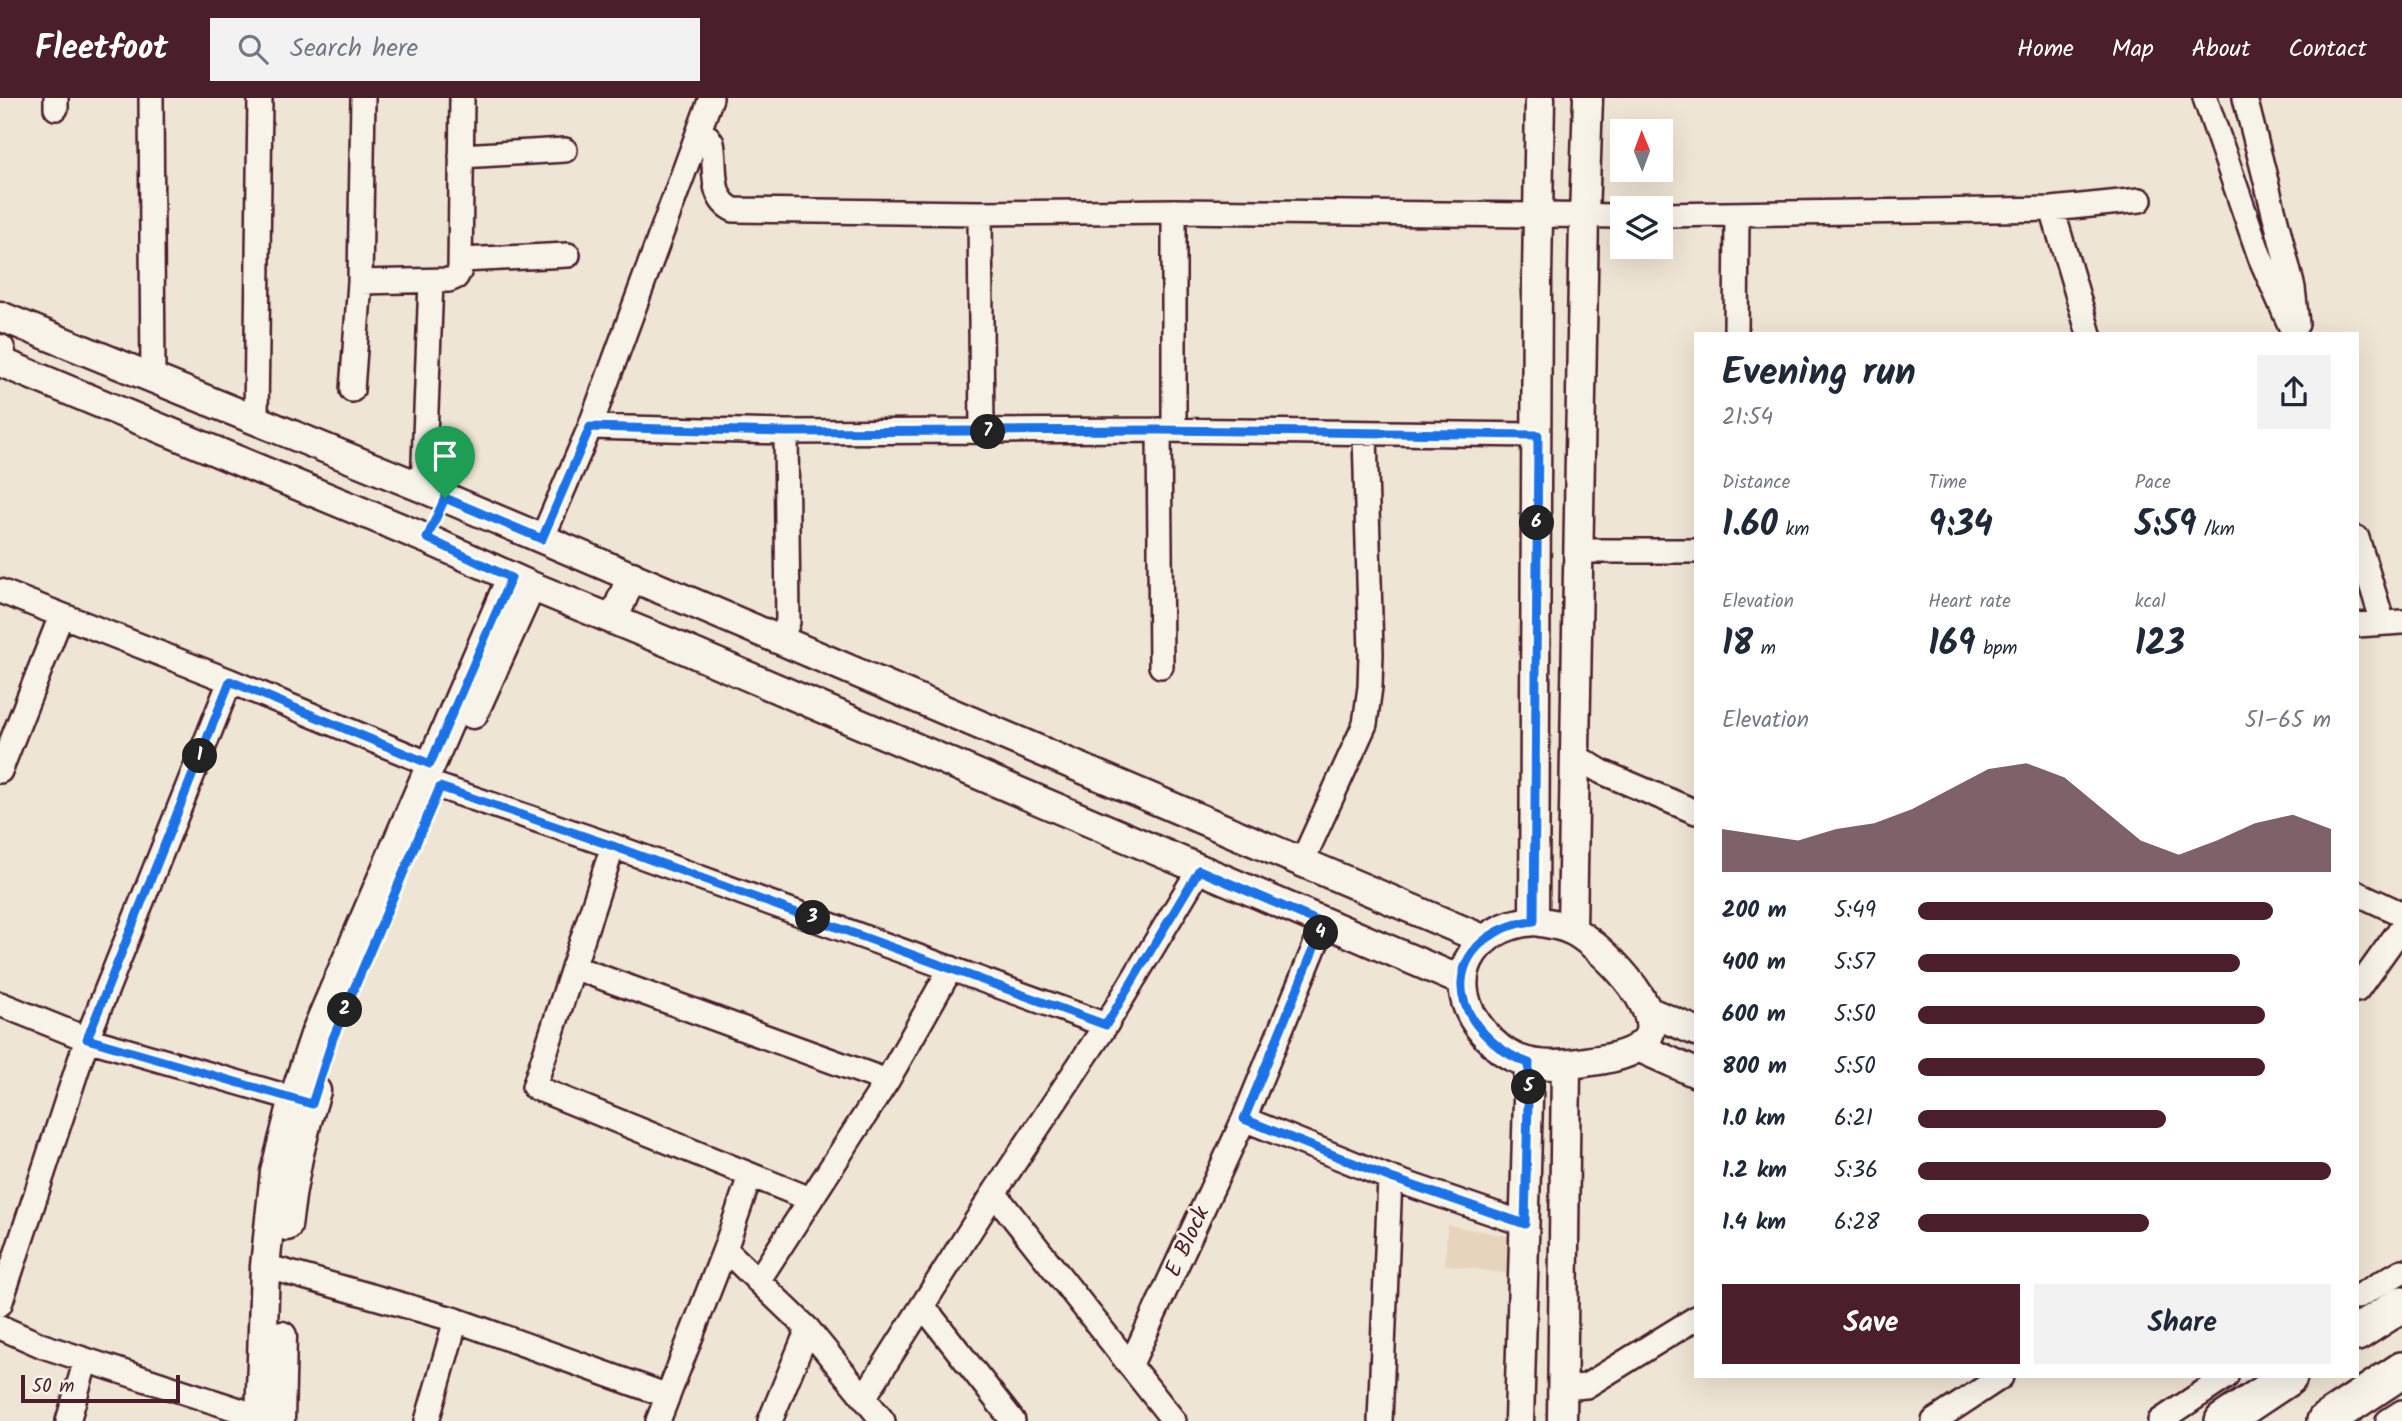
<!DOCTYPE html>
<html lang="en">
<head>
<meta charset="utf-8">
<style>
	:root { --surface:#fff; --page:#f2f2f3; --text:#1f2937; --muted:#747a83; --accent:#4a1f2b }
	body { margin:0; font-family:Kalam,sans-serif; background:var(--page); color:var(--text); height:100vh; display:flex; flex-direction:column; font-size:26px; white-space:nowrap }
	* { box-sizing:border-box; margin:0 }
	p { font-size:23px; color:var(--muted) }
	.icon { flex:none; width:38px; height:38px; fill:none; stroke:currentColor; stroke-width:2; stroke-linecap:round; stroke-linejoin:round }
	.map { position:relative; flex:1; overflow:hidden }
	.drawer { position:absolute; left:1694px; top:234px; width:665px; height:1046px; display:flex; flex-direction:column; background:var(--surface); border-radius:0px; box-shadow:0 7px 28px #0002 }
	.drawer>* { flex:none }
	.needle { width:46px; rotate:359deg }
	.controls { position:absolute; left:1610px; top:21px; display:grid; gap:14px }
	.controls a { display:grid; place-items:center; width:63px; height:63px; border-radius:0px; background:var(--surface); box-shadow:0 7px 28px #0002; font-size:35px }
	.scale { position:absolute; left:21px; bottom:18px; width:159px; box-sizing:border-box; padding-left:7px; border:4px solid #4a1f2b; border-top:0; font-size:19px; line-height:24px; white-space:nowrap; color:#4a1f2b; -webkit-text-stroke:5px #f7f3e8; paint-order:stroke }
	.pin { position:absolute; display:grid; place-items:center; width:60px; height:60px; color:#fff; margin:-72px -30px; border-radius:50% 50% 50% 0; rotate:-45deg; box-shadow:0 0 7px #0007 }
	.pin .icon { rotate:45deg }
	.km { position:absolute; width:35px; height:35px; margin:-18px; border-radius:50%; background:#222; color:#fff; font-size:19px; line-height:35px; text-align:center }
	.round { display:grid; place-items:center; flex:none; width:74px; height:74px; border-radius:0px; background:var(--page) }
	.headline { display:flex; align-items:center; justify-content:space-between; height:119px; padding:0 28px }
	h1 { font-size:38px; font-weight:700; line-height:52px }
	.metrics { display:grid; grid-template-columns:repeat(3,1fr); gap:10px; height:119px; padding:7px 28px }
	.metrics div { display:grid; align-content:center }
	.metrics b { font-size:35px; font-weight:700 }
	.metrics small { font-size:19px; font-weight:400 }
	.metrics p { font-size:19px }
	.chart { height:196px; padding:14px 28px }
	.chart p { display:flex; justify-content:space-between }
	.chart svg { width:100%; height:126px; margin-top:7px; fill:var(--accent); opacity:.7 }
	.primary-button { display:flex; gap:14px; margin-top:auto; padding:14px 28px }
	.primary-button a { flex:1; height:80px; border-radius:0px; background:var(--accent); color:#fff; font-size:28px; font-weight:700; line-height:80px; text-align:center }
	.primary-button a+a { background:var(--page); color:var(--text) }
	ul { padding:0 28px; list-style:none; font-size:23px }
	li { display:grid; grid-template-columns:112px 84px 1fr; align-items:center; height:52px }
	li i { height:18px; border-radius:9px; background:var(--accent) }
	header { display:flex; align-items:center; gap:42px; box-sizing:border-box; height:98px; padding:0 35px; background:var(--accent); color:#fff }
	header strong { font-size:33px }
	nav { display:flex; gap:38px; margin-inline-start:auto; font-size:24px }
	.search { width:490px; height:63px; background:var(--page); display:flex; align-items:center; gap:18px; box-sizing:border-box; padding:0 24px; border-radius:0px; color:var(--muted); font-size:26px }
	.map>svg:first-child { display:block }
	.built { fill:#e6d5bc }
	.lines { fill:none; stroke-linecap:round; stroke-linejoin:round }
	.minor-casing { stroke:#4a1f2b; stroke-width:28 }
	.tertiary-casing { stroke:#4a1f2b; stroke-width:33 }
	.primary-casing { stroke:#4a1f2b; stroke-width:40 }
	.minor { stroke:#f7f3e8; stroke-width:23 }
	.tertiary { stroke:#f7f3e8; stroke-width:28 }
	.primary { stroke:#f7f3e8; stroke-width:35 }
	.route-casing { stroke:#fff; stroke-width:14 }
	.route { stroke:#1a73e8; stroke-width:9 }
	.labels { text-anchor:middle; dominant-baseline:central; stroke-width:5; stroke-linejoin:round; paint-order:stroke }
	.street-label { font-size:23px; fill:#4a1f2b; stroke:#f7f3e8 }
</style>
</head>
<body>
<header>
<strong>Fleetfoot</strong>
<div class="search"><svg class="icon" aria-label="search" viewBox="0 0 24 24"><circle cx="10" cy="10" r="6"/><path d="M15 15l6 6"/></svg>Search here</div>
<nav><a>Home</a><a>Map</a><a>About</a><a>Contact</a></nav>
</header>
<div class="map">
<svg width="2402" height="1323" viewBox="0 0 2402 1323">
	<rect width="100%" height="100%" fill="#efe5d4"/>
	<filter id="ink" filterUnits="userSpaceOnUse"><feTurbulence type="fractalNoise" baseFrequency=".0143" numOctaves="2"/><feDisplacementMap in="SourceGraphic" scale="14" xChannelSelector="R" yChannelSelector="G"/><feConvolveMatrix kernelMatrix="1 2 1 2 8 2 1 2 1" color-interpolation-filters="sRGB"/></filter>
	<g filter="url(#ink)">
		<path class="built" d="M1447,1127L1513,1139L1512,1176L1445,1167Z"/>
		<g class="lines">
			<defs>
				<path id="minor" d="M151,0L153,279
					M2205,0L2260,159L2294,236
					M2245,0L2293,190L2297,226
					M56,10V0
					M699,34L708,39L712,45C717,67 708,101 734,112L980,115L1174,113L1622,118
					M461,58L565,52
					M2052,111L2089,236
					M980,115L982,334
					M1661,117L2052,111L2140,102
					M462,162L568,157
					M360,184L449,182L456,179L460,172L462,0
					M1736,236L1737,117
					M352,292L360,184L363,0
					M256,321L260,0
					M590,329L786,334L1159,332L1538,337
					M1159,332L1161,568
					M1174,332V113
					M423,390L431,183
					M2357,440L2383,525
					M542,441L590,329L711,0
					M1579,453H1696
					M0,493L230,583L430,666
					M2357,527L2402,524
					M780,543L788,524L786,334
					M1575,658L1602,674L1696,714
					M0,673L61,518
					M440,689L613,748L1106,927
					M613,748L534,989L810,1101
					M1302,764L1365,626L1370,589L1371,555L1365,336
					M2357,795L2402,816
					M1324,826L1244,1021L1390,1080L1525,1126
					M573,869L887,983
					M2357,892L2402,829
					M0,906L87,941L309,1005
					M994,1095L1174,1323
					M725,1151L808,1231L883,1323
					M265,1168L456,1222L668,1298
					M758,1183L887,983L951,870
					M2357,1199L2402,1173
					M0,1206L87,941L230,583
					M923,1208L1013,1323
					M0,1229L43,1248L261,1319L277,1321
					M1131,1266L1244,1021
					M1563,1290L1586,1288L1696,1220
					M865,1298L994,1095L1106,927L1199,772
					M68,1323L86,1262
					M427,1323L456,1222
					M658,1323L725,1151L750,1078
					M770,1323L808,1231
					M1380,1323L1390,1080
					M1934,1323L2001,1279
					M2160,1323L2226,1279
					M2388,1323L2402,1314"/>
				<path id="tertiary" d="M0,218L423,390L1485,842
					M0,251L3,265L427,441L531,488L682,550L1462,883
					M613,522L632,478
					M473,616L531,488
					M1534,823L1537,179L1540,0
					M1534,823C1547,825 1559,826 1571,832C1596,843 1669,913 1646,942C1635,956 1608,961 1592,963C1568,967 1541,970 1518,961C1504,956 1493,946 1484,935C1440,884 1471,828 1534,823Z
					M1572,832L1584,118L1588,0
					M1647,913L1696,933
					M1638,949L1696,975
					M287,1128C292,1083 302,1036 316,993
					M260,1323L265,1168L275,1074L294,1000L316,934L511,480
					M280,1323L282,1238
					M1519,1323L1529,965
					M1562,1323L1566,967"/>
				<path id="primary" d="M2357,1235L2402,1206
					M2223,1323L2289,1279
					M2325,1323L2402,1272"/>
			</defs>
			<use href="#minor" class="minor-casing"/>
			<use href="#tertiary" class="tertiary-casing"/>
			<use href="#primary" class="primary-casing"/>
			<use href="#minor" class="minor"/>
			<use href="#tertiary" class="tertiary"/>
			<use href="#primary" class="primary"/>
		</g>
	</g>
	<g class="lines" filter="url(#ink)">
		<defs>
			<path id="route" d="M590,329L786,334L1159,332L1538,337L1534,823C1502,826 1465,846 1462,883C1459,920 1498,955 1529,965L1525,1126L1391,1080L1244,1021L1324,826L1199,772L1106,927L613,748L440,689L333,940L312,1006L87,941L230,583L430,666L511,480L427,440L445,400L542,441Z"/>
		</defs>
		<use href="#route" class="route-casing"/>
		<use href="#route" class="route"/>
	</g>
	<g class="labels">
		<g class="street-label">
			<text transform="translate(1188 1144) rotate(-65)">E Block</text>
		</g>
	</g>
</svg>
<div class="controls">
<a><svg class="needle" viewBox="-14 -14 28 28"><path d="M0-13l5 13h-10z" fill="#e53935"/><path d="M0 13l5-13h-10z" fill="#747a83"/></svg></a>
<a><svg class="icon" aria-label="layers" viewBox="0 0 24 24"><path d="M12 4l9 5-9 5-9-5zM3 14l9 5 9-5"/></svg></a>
</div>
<div class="scale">50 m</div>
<div class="pin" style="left:445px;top:400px;background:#1e9e55"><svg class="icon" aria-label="arrive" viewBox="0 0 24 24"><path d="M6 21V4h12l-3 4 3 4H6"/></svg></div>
<b class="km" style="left:200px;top:658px">1</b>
<b class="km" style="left:345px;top:912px">2</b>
<b class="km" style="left:813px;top:820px">3</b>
<b class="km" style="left:1321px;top:835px">4</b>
<b class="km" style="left:1529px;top:989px">5</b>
<b class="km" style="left:1537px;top:425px">6</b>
<b class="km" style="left:988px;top:334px">7</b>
<section class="drawer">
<div class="headline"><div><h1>Evening run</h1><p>21:54</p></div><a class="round"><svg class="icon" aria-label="share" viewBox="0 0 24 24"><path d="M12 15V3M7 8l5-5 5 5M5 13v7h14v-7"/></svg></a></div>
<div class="metrics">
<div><p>Distance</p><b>1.60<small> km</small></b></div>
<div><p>Time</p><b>9:34</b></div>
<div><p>Pace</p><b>5:59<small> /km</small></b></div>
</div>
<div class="metrics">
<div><p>Elevation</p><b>18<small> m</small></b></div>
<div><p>Heart rate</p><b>169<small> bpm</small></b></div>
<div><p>kcal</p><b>123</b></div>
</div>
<div class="chart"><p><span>Elevation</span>51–65 m</p>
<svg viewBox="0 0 160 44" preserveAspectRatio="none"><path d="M0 44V29L10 31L20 33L30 29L40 27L50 22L60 15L70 8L80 6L90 11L100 22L110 33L120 38L130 33L140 27L150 24L160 29V44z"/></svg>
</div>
<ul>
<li><b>200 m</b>5:49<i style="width:86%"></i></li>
<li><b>400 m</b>5:57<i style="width:78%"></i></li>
<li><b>600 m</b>5:50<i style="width:84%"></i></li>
<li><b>800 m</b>5:50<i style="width:84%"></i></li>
<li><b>1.0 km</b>6:21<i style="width:60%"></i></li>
<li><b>1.2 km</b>5:36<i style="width:100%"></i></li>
<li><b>1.4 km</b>6:28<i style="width:56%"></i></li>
</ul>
<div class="primary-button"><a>Save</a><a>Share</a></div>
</section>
</div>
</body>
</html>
